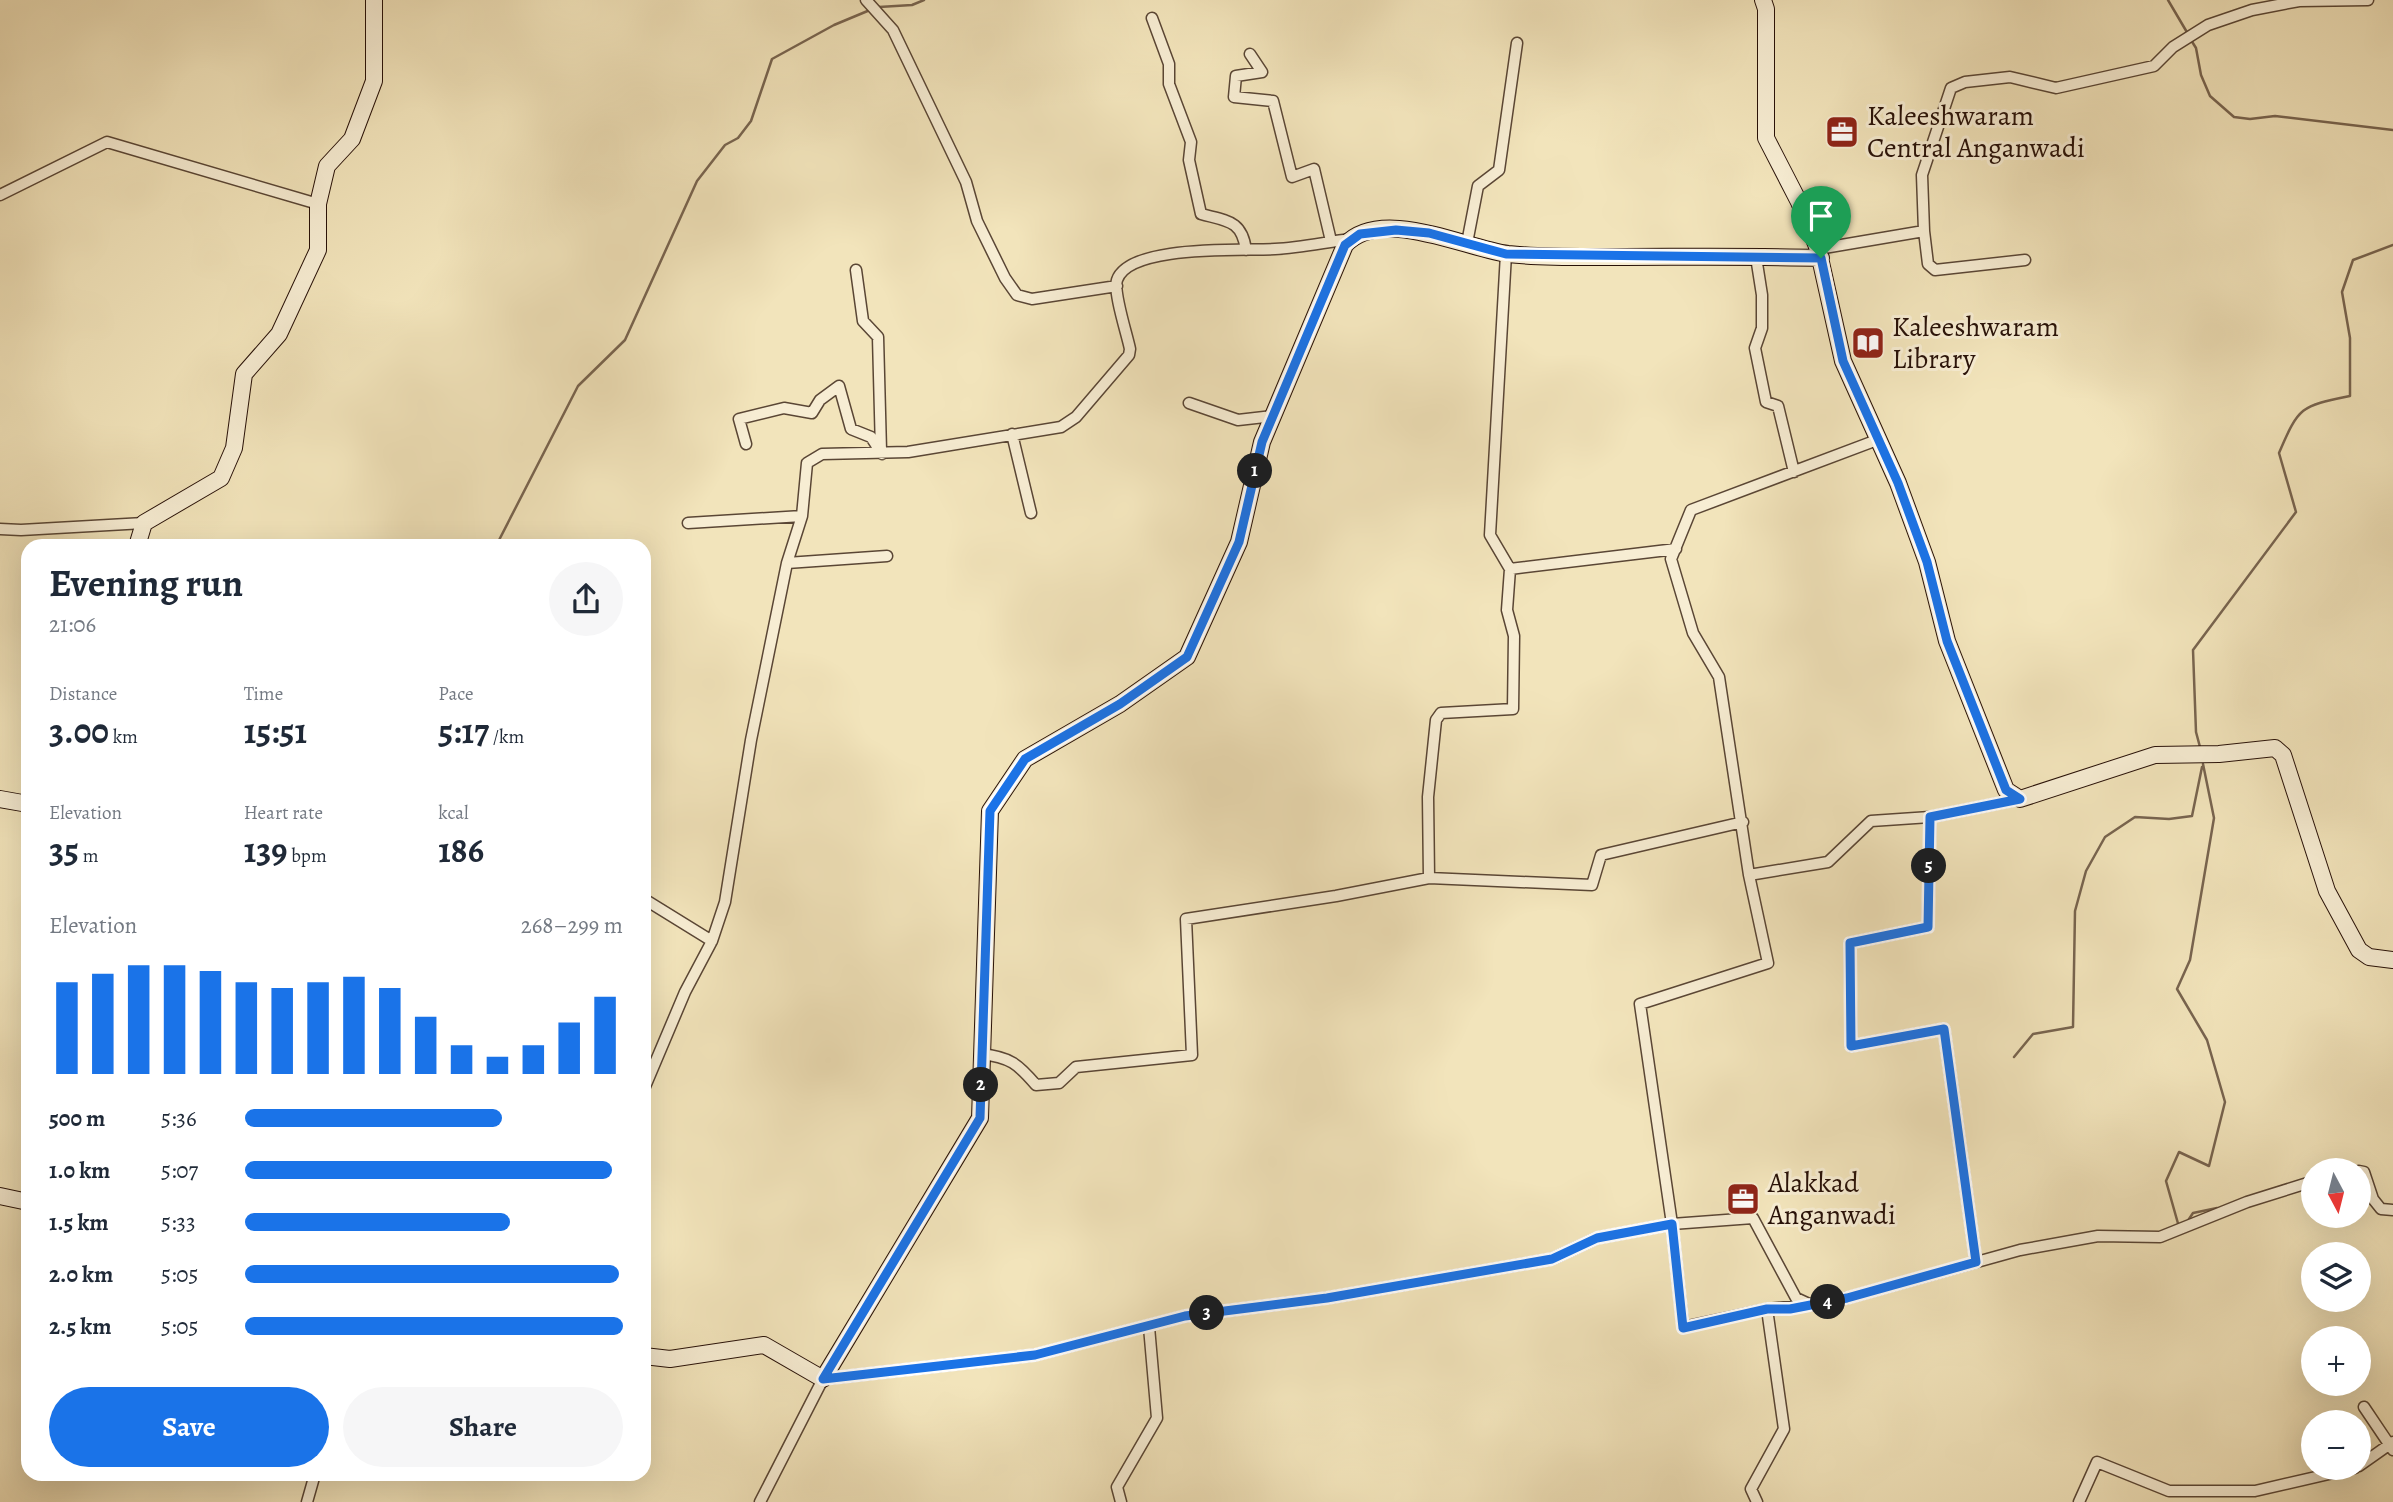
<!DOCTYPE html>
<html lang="en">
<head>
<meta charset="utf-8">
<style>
	:root { --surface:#fff; --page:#f6f6f7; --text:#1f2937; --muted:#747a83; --accent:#1a73e8 }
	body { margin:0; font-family:Alegreya,serif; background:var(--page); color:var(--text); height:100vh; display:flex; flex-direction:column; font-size:26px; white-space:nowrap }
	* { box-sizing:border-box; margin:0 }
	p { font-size:23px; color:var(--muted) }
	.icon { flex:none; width:38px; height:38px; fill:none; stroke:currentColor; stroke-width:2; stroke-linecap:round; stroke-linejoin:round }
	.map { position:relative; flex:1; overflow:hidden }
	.panel { position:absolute; left:21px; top:539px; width:630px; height:942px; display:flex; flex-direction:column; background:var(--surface); border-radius:21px; box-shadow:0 7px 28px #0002 }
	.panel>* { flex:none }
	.needle { width:46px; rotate:173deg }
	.fabs { position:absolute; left:2301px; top:1158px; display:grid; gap:14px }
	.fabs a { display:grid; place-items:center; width:70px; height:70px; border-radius:50%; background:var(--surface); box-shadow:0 7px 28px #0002; font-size:35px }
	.pin { position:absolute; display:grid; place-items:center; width:60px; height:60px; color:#fff; margin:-72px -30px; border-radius:50% 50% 50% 0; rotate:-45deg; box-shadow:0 0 7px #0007 }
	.pin .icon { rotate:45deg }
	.km { position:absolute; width:35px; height:35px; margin:-18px; border-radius:50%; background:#222; color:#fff; font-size:19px; line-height:35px; text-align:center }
	.round { display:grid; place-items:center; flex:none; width:74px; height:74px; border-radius:37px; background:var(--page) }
	.overview { display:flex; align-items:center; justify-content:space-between; height:119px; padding:0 28px }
	h1 { font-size:38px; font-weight:600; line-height:52px }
	.figures { display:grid; grid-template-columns:repeat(3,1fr); gap:10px; height:119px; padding:7px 28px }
	.figures div { display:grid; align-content:center }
	.figures b { font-size:35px; font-weight:600 }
	.figures small { font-size:19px; font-weight:400 }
	.figures p { font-size:19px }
	.chart { height:196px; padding:14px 28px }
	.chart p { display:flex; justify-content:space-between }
	.chart svg { width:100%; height:126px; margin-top:7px; stroke:var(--accent); stroke-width:6 }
	.action { display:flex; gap:14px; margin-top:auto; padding:14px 28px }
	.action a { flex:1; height:80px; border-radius:42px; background:var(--accent); color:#fff; font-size:28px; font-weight:600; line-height:80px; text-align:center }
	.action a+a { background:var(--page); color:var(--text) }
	ul { padding:0 28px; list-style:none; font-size:23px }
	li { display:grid; grid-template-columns:112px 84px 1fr; align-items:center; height:52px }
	li i { height:18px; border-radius:9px; background:var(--accent) }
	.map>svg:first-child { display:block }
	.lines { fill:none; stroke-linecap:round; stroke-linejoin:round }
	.stream { stroke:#78644f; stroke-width:2.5 }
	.street-casing { stroke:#5a4635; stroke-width:13 }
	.secondary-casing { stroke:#281108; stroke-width:18 }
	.street { stroke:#f7edd3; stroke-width:10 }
	.secondary { stroke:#f7edd3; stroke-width:16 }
	.route-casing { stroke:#fff; stroke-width:14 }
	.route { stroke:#1a73e8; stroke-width:9 }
	.labels { text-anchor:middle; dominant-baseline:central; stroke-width:6; stroke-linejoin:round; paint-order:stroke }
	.poi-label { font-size:28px; fill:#281108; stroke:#f7edd3; text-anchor:start }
</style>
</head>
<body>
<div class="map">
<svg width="2393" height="1502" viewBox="0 0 2393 1502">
	<rect width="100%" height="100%" fill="#f2e4bb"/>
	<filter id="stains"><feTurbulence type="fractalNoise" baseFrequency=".00286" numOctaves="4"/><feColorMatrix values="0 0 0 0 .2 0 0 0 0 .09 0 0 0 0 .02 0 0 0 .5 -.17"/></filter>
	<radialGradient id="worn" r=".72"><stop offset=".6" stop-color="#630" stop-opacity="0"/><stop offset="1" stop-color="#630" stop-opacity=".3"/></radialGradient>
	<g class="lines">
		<path class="stream" d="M2168,0L2188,34
			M879,7L912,5L924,0
			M2191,40L2196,48L2201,75L2210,96L2234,117L2250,119L2275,116L2393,130
			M496,546L578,386L625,340L697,181L725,145L738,138L751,121L772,59L834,25L870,10
			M2200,747L2196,732L2193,650L2296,512L2279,453C2299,406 2301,406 2350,396V338L2342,292L2353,260L2393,245
			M2014,1057L2033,1034L2073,1027L2075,911L2086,871L2105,837L2135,817L2169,819L2192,816L2202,767
			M2187,1222L2193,1213L2217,1208
			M2179,1227L2166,1181L2179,1152L2209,1166L2225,1102L2207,1040L2177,989L2190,960L2214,818L2203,764"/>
		<defs>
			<path id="street" d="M866,0L893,30L966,182L977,221L1005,278L1017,295L1032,299L1117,286
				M1152,18L1169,64V84L1191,142L1189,160L1201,214C1227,221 1242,220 1246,250
				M1250,54L1262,72L1236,76L1234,97L1273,101L1292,177L1314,169L1331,241
				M0,195L107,142L318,204
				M1924,231L1922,175L1951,88L1965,82L2010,77L2056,88L2154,66L2173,47L2208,25L2252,10L2299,1L2368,0
				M1467,243L1478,186L1499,170L1517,43
				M1818,249L1924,231L1928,264L1935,270L2025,260
				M1756,257L1762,295V328L1755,348L1766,402L1778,406L1794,472
				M856,270L863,321L878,337L881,451
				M1189,403L1238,420L1273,416
				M1012,434L1031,513
				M1877,440L1691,510L1671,559L1693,633L1719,677L1749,875L1828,862L1871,821L1930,817L2020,799
				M746,444L739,419L784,408L812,413L820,400L839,386L851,429L871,437L882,454
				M688,523L802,516
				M0,529L21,530L144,523
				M787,563L887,556
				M1510,569L1676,549
				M1930,817L1928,927L1850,943L1851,1046L1944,1029L1976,1262
				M1749,875L1768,963L1640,1004L1672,1224L1683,1327L1767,1309L1784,1429L1751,1489L1757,1502
				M1429,878L1592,885L1601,855L1743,822
				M644,899L712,941
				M981,1054C1010,1057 1018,1064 1036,1085L1059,1083L1076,1067L1192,1055L1186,919L1336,896L1429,878L1428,797L1436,720L1441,713L1513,709L1514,636L1507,610L1510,569L1490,535L1506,254
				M644,1089L685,992L712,941L725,902L751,740L787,563L802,516L807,463L822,454L908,452L1061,427L1076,417L1129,355L1130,349C1127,334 1113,292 1117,280C1129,244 1243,251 1275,249C1300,248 1326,242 1351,239
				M2359,1171L2364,1172L2373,1199L2381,1209L2393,1210
				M1767,1309L1811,1305
				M2364,1407L2393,1450
				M2359,1466L2393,1442
				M307,1502L315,1474
				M760,1502L823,1379L1035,1355L1185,1316L1327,1298L1552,1259L1597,1238L1672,1224L1753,1218L1796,1298L1811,1305L1847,1298L2020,1250L2098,1236L2160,1237L2247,1202L2314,1181
				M1121,1502L1117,1487L1157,1418L1149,1327
				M2079,1502L2097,1462L2169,1491H2255L2355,1468"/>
			<path id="secondary" d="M1763,0L1766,9V138L1799,202L1818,249L1843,361L1898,483L1927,562L1947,641L2006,790L2020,799L2155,755L2219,754L2275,748L2283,755L2327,891L2359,950L2369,957L2393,960
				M137,546L144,523L221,478L234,448L244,374L279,334L318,250V204L327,166L352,139L374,81V0
				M0,799L28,804
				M0,1196L28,1202
				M644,1356L670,1359L764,1345L823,1379L980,1118L990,811L1025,759L1120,704L1187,657L1239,542L1262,442L1345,245C1381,206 1464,248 1508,254C1544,258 1583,257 1619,257C1687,257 1754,256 1821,258"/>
		</defs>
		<use href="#street" class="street-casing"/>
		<use href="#secondary" class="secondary-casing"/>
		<use href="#street" class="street"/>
		<use href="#secondary" class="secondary"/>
	</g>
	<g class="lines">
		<defs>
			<path id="route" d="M1396,230L1429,233L1506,254L1821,258L1843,361L1898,483L1927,562L1947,641L2006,790L2020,799L1930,817L1928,927L1850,943L1851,1046L1944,1029L1976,1262L1847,1298L1790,1309H1767L1683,1328L1672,1224L1597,1238L1552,1259L1327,1298L1185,1316L1035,1355L823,1379L980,1118L990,811L1025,759L1120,704L1187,657L1239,542L1262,442L1345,245L1360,234Z"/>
		</defs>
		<use href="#route" class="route-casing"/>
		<use href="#route" class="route"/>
	</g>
	<defs>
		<symbol id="office-square" viewBox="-11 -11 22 22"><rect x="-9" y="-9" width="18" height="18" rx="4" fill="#8f2418" stroke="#f7edd3"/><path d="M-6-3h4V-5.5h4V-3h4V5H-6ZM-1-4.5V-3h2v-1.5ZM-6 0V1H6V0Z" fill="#fff"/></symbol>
		<symbol id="library-square" viewBox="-11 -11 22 22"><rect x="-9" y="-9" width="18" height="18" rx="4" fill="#8f2418" stroke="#f7edd3"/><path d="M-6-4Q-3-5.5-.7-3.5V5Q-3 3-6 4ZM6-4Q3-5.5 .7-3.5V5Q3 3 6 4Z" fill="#fff"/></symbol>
	</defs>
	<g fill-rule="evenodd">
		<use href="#office-square" x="1823" y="113" width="38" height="38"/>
		<use href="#library-square" x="1849" y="324" width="38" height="38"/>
		<use href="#office-square" x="1724" y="1180" width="38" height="38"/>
	</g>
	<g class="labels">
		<g class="poi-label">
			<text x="1867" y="116">Kaleeshwaram<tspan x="1867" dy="32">Central Anganwadi</tspan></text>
			<text x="1892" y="327">Kaleeshwaram<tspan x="1892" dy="32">Library</tspan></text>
			<text x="1768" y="1183">Alakkad<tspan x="1768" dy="32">Anganwadi</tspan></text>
		</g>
	</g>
	<rect width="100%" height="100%" filter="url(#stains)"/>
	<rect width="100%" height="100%" fill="url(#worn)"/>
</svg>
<div class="fabs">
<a><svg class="needle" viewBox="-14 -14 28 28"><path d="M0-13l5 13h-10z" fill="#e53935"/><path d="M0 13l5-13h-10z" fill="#747a83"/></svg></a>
<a><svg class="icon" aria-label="layers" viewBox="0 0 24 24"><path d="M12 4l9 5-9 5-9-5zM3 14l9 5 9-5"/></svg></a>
<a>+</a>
<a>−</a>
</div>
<div class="pin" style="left:1821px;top:258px;background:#1e9e55"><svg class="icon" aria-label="arrive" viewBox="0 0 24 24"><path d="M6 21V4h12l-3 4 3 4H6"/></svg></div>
<b class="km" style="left:1255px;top:471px">1</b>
<b class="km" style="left:981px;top:1085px">2</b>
<b class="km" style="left:1207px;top:1313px">3</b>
<b class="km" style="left:1828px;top:1302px">4</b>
<b class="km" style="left:1929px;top:866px">5</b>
<section class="panel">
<div class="overview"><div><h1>Evening run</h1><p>21:06</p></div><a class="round"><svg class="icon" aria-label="share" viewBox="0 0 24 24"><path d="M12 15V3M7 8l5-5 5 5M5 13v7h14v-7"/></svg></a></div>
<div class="figures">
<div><p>Distance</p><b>3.00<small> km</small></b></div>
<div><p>Time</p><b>15:51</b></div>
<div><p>Pace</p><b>5:17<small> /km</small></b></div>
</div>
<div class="figures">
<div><p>Elevation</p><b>35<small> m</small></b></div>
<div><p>Heart rate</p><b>139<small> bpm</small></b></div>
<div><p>kcal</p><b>186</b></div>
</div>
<div class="chart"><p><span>Elevation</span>268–299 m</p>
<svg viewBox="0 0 160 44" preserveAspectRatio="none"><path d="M5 44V12M15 44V9M25 44V6M35 44V6M45 44V8M55 44V12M65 44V14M75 44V12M85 44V10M95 44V14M105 44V24M115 44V34M125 44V38M135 44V34M145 44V26M155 44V17"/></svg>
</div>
<ul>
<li><b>500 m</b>5:36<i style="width:68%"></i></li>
<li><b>1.0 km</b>5:07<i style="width:97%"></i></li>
<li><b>1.5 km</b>5:33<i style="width:70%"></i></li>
<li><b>2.0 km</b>5:05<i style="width:99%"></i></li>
<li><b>2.5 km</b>5:05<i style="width:100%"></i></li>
</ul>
<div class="action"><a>Save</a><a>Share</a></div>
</section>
</div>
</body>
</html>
